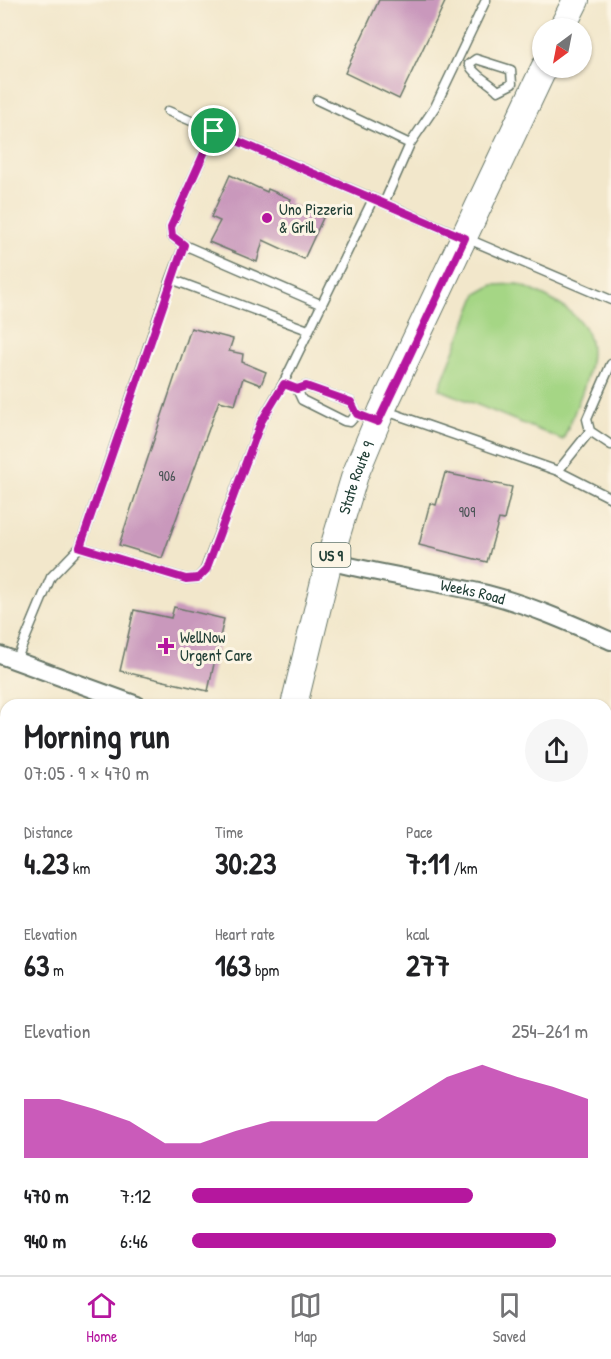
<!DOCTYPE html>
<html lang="en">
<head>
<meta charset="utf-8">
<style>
	:root { --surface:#fff; --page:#f6f6f6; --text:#202124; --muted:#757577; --line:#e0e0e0; --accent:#b5179e }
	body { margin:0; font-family:"Patrick Hand",sans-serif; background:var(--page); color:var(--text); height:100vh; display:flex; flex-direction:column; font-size:22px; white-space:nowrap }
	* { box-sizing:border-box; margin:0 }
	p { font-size:20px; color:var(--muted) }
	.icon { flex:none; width:33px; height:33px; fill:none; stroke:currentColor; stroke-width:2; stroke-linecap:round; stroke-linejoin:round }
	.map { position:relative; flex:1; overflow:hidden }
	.panel { position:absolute; left:0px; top:699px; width:612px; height:576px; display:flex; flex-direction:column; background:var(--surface); border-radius:18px 18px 0 0; box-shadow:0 2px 4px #0004 }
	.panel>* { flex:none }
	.needle { width:39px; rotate:212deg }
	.tools { position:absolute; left:532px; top:18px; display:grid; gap:12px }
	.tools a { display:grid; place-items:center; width:60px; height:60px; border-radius:50%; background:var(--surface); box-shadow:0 2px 4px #0004; font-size:30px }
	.pin { position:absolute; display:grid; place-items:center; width:51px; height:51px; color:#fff; margin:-26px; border:3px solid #fff; border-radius:50%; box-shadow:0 2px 6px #0007 }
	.round { display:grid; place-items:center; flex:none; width:63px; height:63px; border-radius:32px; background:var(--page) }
	.headline { display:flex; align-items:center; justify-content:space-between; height:102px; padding:0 24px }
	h1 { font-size:33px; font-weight:700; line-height:45px }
	.stats { display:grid; grid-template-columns:repeat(3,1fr); gap:9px; height:102px; padding:6px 24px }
	.stats div { display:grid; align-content:center }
	.stats b { font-size:30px; font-weight:700 }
	.stats small { font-size:16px; font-weight:400 }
	.stats p { font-size:16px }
	.chart { height:168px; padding:12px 24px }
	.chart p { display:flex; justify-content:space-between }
	.chart svg { width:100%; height:108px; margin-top:6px; fill:var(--accent); opacity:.7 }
	ul { padding:0 24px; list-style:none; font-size:20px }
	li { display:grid; grid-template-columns:96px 72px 1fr; align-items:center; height:45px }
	li i { height:15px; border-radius:8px; background:var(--accent) }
	.menu { display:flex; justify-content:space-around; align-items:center; height:84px; border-top:2px solid var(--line); background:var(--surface); font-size:16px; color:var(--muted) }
	.menu a { display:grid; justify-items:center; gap:3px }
	.menu .on { color:var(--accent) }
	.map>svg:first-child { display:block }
	.green { fill:#a5d685; stroke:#628a5c; stroke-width:1.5 }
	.building { fill:#c998bc }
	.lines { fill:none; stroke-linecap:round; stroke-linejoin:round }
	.service-casing { stroke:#697869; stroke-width:11 }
	.minor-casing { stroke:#697869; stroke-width:20 }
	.primary-casing { stroke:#697869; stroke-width:28 }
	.service { stroke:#fff; stroke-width:8 }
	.minor { stroke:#fff; stroke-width:16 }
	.primary { stroke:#fff; stroke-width:26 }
	.route-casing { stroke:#fff; stroke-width:12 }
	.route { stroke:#b5179e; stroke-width:8 }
	.poi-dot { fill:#b5179e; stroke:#fcf5e5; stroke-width:2 }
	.labels { text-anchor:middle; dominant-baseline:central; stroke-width:6; stroke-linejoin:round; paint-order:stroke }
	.number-label { font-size:14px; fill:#4a5456 }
	.shield { fill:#fcf5e5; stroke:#617469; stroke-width:1.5 }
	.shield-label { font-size:15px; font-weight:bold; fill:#1f3d34 }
	.poi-label { font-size:16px; fill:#1f3d34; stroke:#fcf5e5; text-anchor:start }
	.street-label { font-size:16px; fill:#1f3d34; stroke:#fcf5e5 }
</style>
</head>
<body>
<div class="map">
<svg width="611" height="1275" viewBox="0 0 611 1275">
	<rect width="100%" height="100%" fill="#fcf5e5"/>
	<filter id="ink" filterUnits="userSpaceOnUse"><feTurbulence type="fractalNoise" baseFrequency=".0167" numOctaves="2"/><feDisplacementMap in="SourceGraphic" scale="12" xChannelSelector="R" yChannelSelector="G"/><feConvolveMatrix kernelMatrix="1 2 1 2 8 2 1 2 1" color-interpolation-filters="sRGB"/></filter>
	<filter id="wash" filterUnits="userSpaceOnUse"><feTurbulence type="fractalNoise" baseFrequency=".008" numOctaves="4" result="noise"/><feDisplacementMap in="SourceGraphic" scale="24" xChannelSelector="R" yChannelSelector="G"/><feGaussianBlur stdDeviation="1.35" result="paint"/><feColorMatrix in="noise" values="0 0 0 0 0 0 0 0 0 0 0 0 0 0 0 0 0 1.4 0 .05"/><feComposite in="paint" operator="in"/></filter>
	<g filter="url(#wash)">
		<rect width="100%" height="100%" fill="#f2e7cb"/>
		<path class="green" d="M518,284C611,323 602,347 563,440L439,389L477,294L493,285Z"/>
		<g id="blocks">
			<path class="building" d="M379,0H446L399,99L345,73Z
				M230,175L267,192L268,189L291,199L289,203L323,218L304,259L263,240L257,262L209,242L220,221L211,217Z
				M191,328L233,339L229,351L243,354L242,362L266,372L261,385L243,378L235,405L219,401L162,558L119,545Z
				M445,473L512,487L504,520L499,519L487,562L419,545L430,503L436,505Z
				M174,607L224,619L208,691L120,671L134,610L171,618Z
				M20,1269H81L79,1275H18Z
				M461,1269L460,1275H402L403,1272L393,1270Z"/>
		</g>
	</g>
	<g filter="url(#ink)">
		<use href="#blocks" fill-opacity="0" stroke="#697869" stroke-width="1.5"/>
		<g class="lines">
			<defs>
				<path id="service" d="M476,59L511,70L512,84L498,91C489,81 474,76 469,64Z
					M317,100L410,144L384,203
					M168,111L611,300
					M410,144L435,107L486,0
					M184,245L172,236L171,227L214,131
					M171,279L184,245L320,304
					M308,330L171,279L80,547L186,579L198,578L205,570L261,422L283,384L373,199
					M611,364L587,419L590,431L611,445
					M386,411L558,471L611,498
					M357,414L350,422L344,421L302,400L297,389L306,386L351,402L357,414L375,420
					M558,471L590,431
					M16,661L51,577L80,547
					M209,1269L231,1275"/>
				<g id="minor">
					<path id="s1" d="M329,561C381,575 434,581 487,594C530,605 570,623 611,641"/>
					<path d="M0,655L137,705"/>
				</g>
				<g id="primary">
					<path d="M562,28L576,0"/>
					<path id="s2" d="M294,705L329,561L355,475L382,410L544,68"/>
					<path d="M194,1275L195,1269"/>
				</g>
			</defs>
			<use href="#service" class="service-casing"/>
			<use href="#minor" class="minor-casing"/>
			<use href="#primary" class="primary-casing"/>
			<use href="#service" class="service"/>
			<use href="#minor" class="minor"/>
			<use href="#primary" class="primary"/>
		</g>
	</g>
	<g class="lines" filter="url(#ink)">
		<defs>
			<path id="route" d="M214,131L465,238L378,422L357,414L351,402L306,386L297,389L284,384L261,422L206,570L198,578L186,579L80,547L184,245L172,236L171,227Z"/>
		</defs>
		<use href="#route" class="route-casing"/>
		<use href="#route" class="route"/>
	</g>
	<g class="poi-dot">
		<circle cx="267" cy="218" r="6"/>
		<path d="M163 637h6v6h6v6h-6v6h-6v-6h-6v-6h6z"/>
	</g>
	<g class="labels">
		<g class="number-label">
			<text x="167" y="475">906</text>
			<text x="467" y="511">909</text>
		</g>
		<rect class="shield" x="311.5" y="543" width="39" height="24" rx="4.5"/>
		<g class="shield-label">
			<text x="331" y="555">US 9</text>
		</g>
		<g class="poi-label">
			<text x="279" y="209">Uno Pizzeria<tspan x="279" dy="18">&amp; Grill</tspan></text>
			<text x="180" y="637">WellNow<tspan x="180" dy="18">Urgent Care</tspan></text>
		</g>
		<g class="street-label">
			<text stroke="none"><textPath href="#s2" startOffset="236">State Route 9</textPath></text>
			<text stroke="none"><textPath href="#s1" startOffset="147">Weeks Road</textPath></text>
		</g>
	</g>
</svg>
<div class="tools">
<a><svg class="needle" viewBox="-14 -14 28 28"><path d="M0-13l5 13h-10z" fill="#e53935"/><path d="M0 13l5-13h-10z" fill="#757577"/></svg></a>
</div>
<div class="pin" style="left:214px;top:131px;background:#1e9e55"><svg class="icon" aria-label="arrive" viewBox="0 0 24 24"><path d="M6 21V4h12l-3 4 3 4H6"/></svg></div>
<section class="panel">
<div class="headline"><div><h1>Morning run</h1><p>07:05 · 9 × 470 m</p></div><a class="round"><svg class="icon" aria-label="share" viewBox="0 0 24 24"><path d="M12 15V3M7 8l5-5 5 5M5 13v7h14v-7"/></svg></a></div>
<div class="stats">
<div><p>Distance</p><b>4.23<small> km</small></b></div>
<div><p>Time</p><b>30:23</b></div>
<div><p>Pace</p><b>7:11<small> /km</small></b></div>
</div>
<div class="stats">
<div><p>Elevation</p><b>63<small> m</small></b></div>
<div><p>Heart rate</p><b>163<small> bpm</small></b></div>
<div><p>kcal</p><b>277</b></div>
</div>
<div class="chart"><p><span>Elevation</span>254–261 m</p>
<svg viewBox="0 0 160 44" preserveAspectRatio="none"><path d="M0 44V20L10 20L20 24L30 29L40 38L50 38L60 33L70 29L80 29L90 29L100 29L110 20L120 11L130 6L140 11L150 15L160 20V44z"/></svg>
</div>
<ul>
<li><b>470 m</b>7:12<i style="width:71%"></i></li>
<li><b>940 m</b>6:46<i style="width:92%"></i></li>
</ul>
</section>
</div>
<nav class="menu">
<a class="on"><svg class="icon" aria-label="home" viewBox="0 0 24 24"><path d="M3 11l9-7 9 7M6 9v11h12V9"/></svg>Home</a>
<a><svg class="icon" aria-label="map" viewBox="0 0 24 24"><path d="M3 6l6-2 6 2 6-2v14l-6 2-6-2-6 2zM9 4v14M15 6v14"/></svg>Map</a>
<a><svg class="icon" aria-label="saved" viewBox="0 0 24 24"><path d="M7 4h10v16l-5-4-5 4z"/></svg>Saved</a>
</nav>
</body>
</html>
